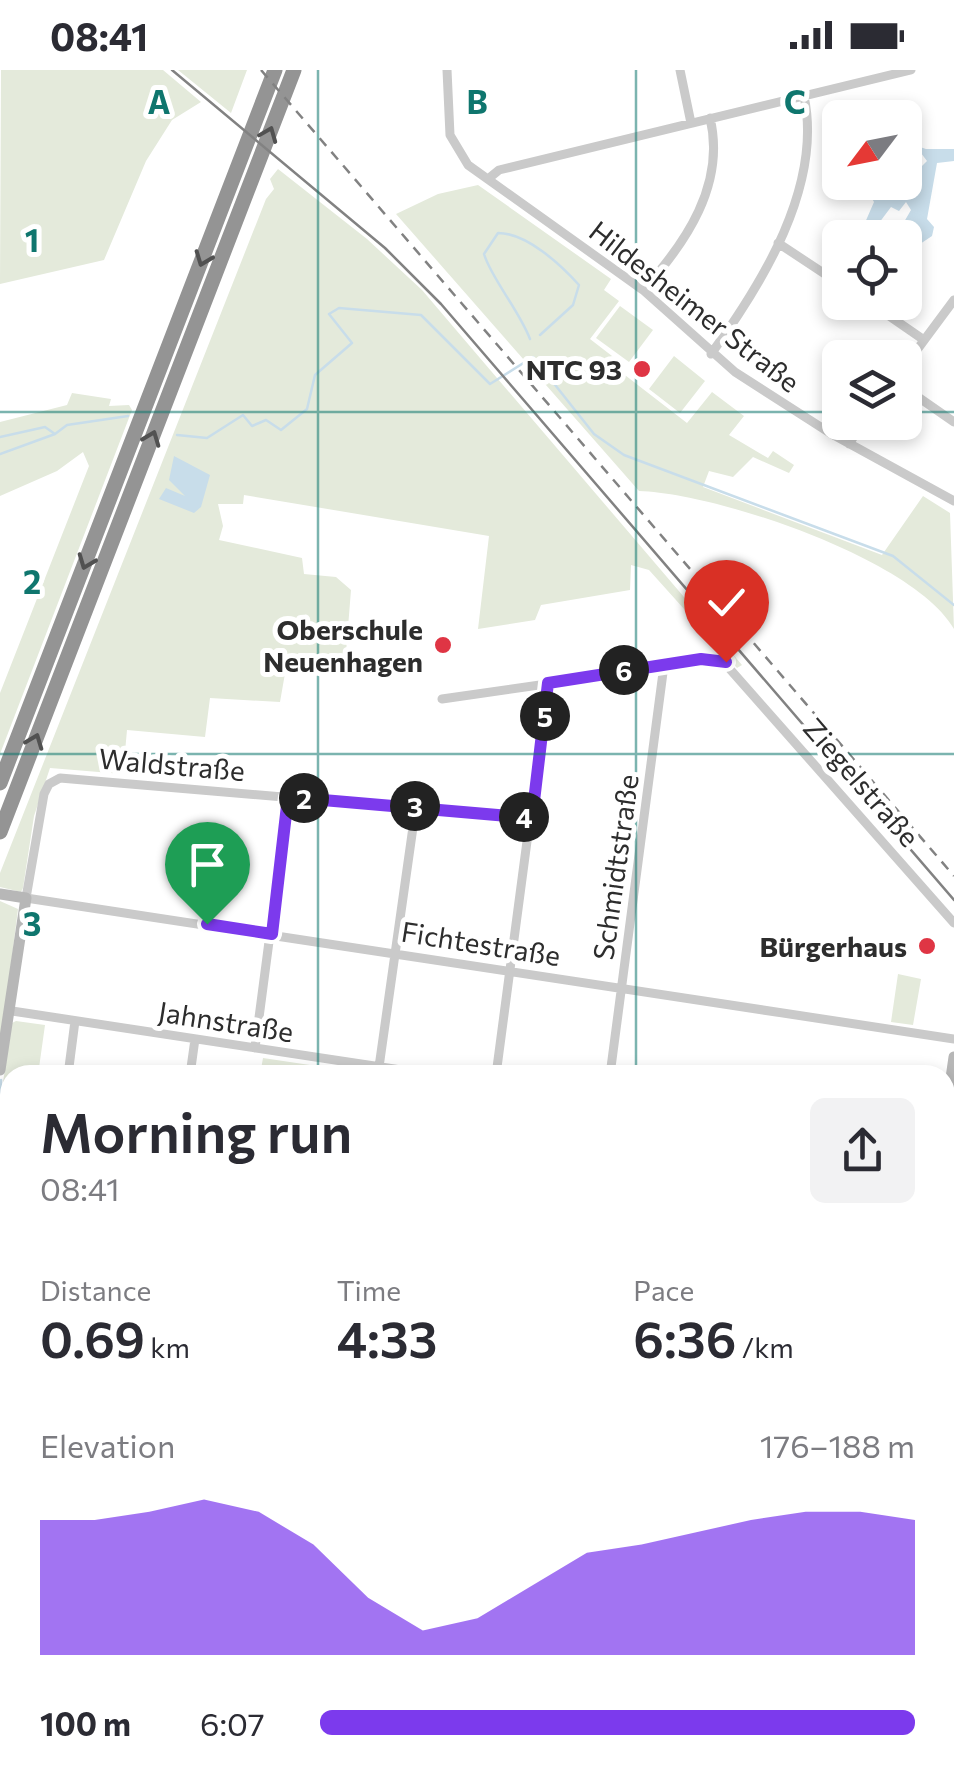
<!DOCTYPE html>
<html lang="en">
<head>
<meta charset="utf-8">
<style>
	:root { --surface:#fff; --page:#f2f2f3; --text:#2b2b33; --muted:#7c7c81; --accent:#7c3aed }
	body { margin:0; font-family:Commissioner,sans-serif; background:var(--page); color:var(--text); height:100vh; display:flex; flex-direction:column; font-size:38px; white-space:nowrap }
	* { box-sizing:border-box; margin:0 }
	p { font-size:32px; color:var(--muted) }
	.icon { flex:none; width:55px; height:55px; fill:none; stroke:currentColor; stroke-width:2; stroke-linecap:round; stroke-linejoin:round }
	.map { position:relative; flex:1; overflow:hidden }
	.panel { position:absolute; left:0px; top:995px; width:955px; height:715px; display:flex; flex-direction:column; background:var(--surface); border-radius:30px 30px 0 0; box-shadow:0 5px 15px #0003 }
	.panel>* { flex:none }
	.needle { width:65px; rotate:238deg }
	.controls { position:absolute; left:822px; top:30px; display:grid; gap:20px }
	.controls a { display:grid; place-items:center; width:100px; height:100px; border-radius:15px; background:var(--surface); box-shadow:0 5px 15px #0003; font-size:50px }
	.pin { position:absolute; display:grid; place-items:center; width:85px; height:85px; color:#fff; margin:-102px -42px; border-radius:50% 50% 50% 0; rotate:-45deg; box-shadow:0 0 10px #0007 }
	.pin .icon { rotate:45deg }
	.km { position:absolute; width:50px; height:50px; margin:-25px; border-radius:50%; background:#222; color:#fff; font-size:28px; line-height:50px; text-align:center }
	.round { display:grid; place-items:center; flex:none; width:105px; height:105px; border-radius:15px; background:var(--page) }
	.overview { display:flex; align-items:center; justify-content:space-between; height:170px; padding:0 40px }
	h1 { font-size:55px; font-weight:600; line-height:75px }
	.metrics { display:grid; grid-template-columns:repeat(3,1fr); gap:15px; height:170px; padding:10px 40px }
	.metrics div { display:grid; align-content:center }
	.metrics b { font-size:50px; font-weight:600 }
	.metrics small { font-size:28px; font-weight:400 }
	.metrics p { font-size:28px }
	.chart { height:280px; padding:20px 40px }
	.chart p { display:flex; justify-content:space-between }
	.chart svg { width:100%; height:180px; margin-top:10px; fill:var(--accent); opacity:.7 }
	ul { padding:0 40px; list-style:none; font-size:32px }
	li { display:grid; grid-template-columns:160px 120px 1fr; align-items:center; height:75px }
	li i { height:25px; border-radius:12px; background:var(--accent) }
	.status { display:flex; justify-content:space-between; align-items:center; height:70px; padding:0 50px; background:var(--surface); direction:ltr }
	.status svg { height:28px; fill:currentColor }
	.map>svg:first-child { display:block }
	.green { fill:#e4eadb }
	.water { fill:#c8ddea }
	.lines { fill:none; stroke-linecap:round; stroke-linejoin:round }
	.stream { stroke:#c8ddea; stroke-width:2.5 }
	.street { stroke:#cacaca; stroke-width:9 }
	.secondary { stroke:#b7b7b7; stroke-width:11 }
	.highway { stroke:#949494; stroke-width:15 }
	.tram { stroke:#828282; stroke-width:2.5 }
	.rail { stroke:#828282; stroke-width:2.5; stroke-dasharray:10 8; stroke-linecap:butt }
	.oneway { stroke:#515151 }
	.route-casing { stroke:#fff; stroke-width:20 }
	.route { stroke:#7c3aed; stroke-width:12 }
	.grid { fill:none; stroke:#0f766e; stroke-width:2.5; stroke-opacity:0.55 }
	.poi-dot { fill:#df3544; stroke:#fff; stroke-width:4 }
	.labels { text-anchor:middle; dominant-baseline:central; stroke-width:10; stroke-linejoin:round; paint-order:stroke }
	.street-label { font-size:28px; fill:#2d2d2d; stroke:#fff }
	.poi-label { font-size:28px; font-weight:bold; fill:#2d2d2d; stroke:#fff; text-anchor:end }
	.grid-label { font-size:32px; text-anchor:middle; font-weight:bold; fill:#0f766e; stroke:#fff; stroke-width:10; stroke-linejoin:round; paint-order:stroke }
</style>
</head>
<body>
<div class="status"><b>08:41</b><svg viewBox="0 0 49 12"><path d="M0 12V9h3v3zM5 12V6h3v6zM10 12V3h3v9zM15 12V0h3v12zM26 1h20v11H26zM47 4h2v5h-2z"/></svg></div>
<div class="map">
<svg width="954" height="1710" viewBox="0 0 954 1710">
	<rect width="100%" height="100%" fill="#fff"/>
	<path class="green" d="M1,0H163L201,32L172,50L146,91L104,190L0,214Z
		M178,0H247L231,43Z
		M278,99L367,169L422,220L742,595L737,598L649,500L631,495L630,520L541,535L535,550L478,559L489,466L244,425L243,434H218L223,456L219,470L302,488L304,504L336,507L351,520L345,595L287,592L280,632L210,628L205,667L127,660L123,704L50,698L34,746L23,818L21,822L0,817V803L266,129L274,119L270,109Z
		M478,115L611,209L604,220L619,231L590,269L625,296L621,302L687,353L712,322L744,346L729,365L768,388L773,381L794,395L789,403L753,387L733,407L709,401L703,417L882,485L923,426L950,443L954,559C914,489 716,423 639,421L396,144L438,124Z
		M620,236L653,260L629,292L596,268Z
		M674,286L705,311L680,343L649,319Z
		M72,323L111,329L109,336L129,335L132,340L0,684V623L89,396L83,382L57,401L0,426V352L67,335Z
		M0,831L18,839L0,982Z
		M898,904L921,909L913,955L891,952Z
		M16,951L45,955L38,1005H10V1155L0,1153V1032L12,953Z
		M263,988L377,1005H260Z"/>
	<path class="water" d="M905,72L926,79H954V91L937,93L927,149L934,157L932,166L917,176L908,170L904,152L911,140L906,132L899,141L891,137L876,157L864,155L874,132L863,113L905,112V102L911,107L927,91L921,83L910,84L905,90Z
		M174,386L210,405L201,437L194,443L159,429L166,418L185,426L169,410Z"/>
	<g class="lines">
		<path class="stream" d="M530,269C519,240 491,208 484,184L498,163C527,163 561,195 579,215L573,235L540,265
			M177,365L207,368L243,345L252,356L266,350L281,360L307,339L315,305L352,273L329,244L339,238L421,245L490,314L533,287L594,364L624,385L893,486L954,535
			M0,367L45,357L55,364
			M0,384L55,364L67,355L128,346
			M0,1037L1,1010"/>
		<path class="street" d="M447,0L450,65L468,95L643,220L735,302L830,363L954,431
			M680,0L691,53
			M488,109L499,100L911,0
			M778,173L840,214
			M643,220C686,173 726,114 710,48
			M869,232L924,270
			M711,284C762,214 823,116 804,26
			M905,296L954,230
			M905,318L954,352
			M849,374L863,352
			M442,629L721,589L954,853
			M531,748L60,708L49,714L44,724L26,828L954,969
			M12,941L434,1005
			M255,978L288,727
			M379,997L416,736
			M68,1005L75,951
			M190,1005L195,969
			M496,1005L548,613
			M610,1005L664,595
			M0,1201L10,1202
			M945,1461L954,1463
			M0,1487L10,1415
			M0,1500L10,1501
			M0,1574L10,1576
			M945,1625L954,1626
			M0,1647L10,1649
			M334,1700L408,1710
			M45,1710L46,1700
			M115,1710L117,1700
			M530,1710L532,1700
			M690,1710L691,1700"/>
		<path class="secondary" d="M0,824L26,828L0,1000
			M945,1050L954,987
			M853,1710L854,1700"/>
		<path class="highway" d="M0,713L275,0
			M0,762L294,0"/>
		<path class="tram" d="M172,0L385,178L441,234L954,830"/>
		<path class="rail" d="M261,0L954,806"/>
	</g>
	<defs><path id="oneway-chevron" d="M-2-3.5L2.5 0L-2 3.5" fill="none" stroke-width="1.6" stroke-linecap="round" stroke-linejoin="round" transform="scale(2.5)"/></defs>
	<g class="oneway">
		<use href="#oneway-chevron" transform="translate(269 64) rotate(-68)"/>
		<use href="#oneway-chevron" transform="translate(203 189) rotate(111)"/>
		<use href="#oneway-chevron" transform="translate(152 368) rotate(-69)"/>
		<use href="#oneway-chevron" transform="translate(86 492) rotate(111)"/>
		<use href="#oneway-chevron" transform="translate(35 671) rotate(-69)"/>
	</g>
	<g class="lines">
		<defs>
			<path id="route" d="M207,854L272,864L288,727L532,748L548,613L701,589L726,592"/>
		</defs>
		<use href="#route" class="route-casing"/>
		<use href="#route" class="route"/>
	</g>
	<path class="grid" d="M318,0V1005M636,0V1005M0,342H840M905,342H954M0,684H954M0,1026H10M945,1026H954M0,1368H10M945,1368H954M318,1700V1710M636,1700V1710"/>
	<g class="poi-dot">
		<circle cx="642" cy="299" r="10"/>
		<circle cx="443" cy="575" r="10"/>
		<circle cx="927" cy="876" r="10"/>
	</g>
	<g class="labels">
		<g class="street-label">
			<text transform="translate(695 236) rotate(38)">Hildesheimer Straße</text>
			<text transform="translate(172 694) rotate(5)">Waldstraße</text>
			<text transform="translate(862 712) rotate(49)">Ziegelstraße</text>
			<text transform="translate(615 797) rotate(-82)">Schmidtstraße</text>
			<text transform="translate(481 873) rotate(9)">Fichtestraße</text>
			<text transform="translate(226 951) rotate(9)">Jahnstraße</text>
		</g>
		<g class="poi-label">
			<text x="622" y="299">NTC 93</text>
			<text x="423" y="559">Oberschule<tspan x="423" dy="32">Neuenhagen</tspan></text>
			<text x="907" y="876">Bürgerhaus</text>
		</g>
	</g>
	<g class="grid-label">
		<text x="159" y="44">A</text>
		<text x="477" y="44">B</text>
		<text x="795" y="44">C</text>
		<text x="32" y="182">1</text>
		<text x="32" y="524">2</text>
		<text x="32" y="866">3</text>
	</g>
</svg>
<div class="controls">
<a><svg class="needle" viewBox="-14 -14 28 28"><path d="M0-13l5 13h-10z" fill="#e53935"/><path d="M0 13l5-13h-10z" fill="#7c7c81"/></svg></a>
<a><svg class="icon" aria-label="locate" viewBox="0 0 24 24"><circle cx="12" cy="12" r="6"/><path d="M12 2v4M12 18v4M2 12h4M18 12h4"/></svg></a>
<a><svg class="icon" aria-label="layers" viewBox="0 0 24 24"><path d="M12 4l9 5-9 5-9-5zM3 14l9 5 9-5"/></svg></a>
</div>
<div class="pin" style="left:207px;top:854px;background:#1e9e55"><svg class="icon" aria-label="arrive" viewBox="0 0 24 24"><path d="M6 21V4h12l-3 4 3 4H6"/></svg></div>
<div class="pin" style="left:726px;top:592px;background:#d93025"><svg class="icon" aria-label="check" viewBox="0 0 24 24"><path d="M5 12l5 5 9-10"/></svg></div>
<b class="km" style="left:304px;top:728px">2</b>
<b class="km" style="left:415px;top:736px">3</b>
<b class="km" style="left:524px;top:747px">4</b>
<b class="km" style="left:545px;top:646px">5</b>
<b class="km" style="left:624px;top:600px">6</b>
<section class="panel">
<div class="overview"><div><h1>Morning run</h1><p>08:41</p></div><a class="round"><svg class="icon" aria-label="share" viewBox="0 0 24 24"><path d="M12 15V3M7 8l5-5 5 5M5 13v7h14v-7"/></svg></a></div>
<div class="metrics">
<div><p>Distance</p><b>0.69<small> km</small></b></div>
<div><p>Time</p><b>4:33</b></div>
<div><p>Pace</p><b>6:36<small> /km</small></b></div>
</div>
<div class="chart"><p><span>Elevation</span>176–188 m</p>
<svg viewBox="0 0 160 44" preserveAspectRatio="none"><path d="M0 44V11L10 11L20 9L30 6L40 9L50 17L60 30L70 38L80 35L90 27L100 19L110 17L120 14L130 11L140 9L150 9L160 11V44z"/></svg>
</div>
<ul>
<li><b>100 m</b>6:07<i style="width:100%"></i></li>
</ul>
</section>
</div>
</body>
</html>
